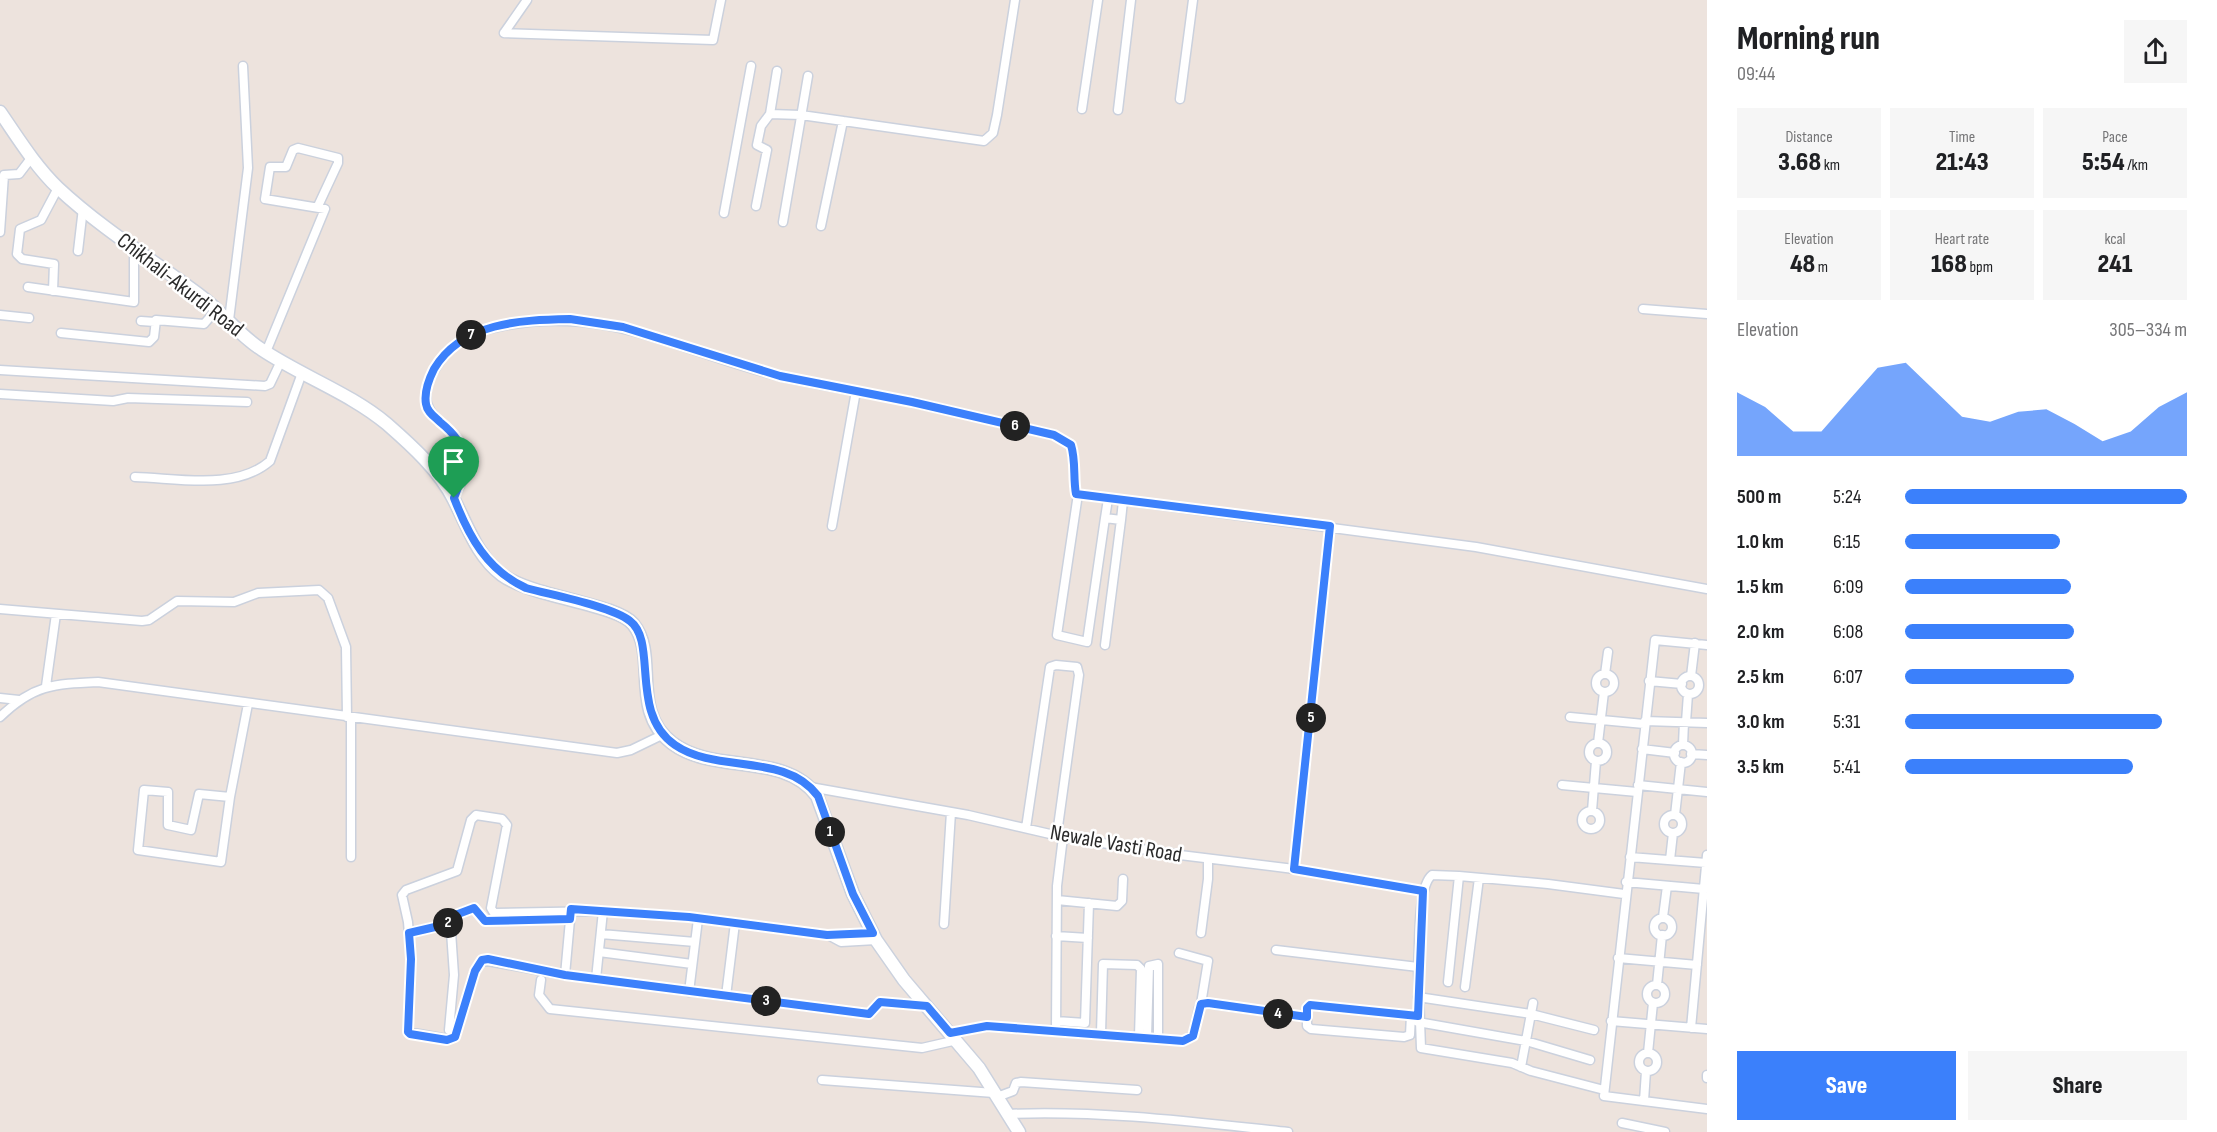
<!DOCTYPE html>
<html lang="en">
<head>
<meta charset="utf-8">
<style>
	:root { --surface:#fff; --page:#f6f6f6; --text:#202124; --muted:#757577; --accent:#3b80fb }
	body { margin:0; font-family:"Sofia Sans Condensed",sans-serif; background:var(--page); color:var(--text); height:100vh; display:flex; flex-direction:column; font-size:22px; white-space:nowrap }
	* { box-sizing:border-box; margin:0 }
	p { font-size:20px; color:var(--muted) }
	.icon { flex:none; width:33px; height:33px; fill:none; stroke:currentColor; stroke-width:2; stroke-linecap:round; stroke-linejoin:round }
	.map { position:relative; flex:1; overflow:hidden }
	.details { display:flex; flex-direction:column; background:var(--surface); width:510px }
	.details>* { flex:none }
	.pin { position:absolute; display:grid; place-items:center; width:51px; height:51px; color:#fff; margin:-62px -26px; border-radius:50% 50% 50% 0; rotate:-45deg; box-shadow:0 0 6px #0007 }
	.pin .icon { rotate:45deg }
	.km { position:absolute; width:30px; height:30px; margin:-15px; border-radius:50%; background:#222; color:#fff; font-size:16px; line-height:30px; text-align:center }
	.round { display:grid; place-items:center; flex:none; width:63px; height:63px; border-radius:0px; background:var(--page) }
	.overview { display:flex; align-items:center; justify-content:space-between; height:102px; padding:0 30px }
	h1 { font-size:33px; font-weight:800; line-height:45px }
	.stats { display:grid; grid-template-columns:repeat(3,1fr); gap:9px; height:102px; padding:6px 30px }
	.stats div { display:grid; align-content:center; border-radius:0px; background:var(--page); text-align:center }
	.stats b { font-size:26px; font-weight:800 }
	.stats small { font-size:16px; font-weight:400 }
	.stats p { font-size:16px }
	.chart { height:168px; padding:12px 30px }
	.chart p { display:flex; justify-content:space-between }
	.chart svg { width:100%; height:108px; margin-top:6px; fill:var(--accent); opacity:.7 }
	.button { display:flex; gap:12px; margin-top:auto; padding:12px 30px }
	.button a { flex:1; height:69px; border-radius:0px; background:var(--accent); color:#fff; font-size:24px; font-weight:800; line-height:69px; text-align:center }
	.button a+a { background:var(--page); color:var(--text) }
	ul { padding:0 30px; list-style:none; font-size:20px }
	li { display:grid; grid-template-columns:96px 72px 1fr; align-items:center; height:45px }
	li i { height:15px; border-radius:8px; background:var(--accent) }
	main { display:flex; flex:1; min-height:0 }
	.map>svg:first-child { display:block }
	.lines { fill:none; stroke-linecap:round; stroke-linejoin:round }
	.minor-casing { stroke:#cbd1dd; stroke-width:11 }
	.secondary-casing { stroke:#cbd1dd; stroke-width:15 }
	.minor { stroke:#fff; stroke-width:8 }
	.secondary { stroke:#fff; stroke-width:12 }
	.route-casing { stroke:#fff; stroke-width:12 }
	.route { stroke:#3b80fb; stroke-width:8 }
	.labels { text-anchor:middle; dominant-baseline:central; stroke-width:5; stroke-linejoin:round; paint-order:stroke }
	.street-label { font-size:22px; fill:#2b2b2b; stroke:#fff }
</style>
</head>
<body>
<main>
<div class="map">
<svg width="1707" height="1132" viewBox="0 0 1707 1132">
	<rect width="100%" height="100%" fill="#ede3dd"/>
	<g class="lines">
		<defs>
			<path id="minor" d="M504,33L713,40L721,0
				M504,33L527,0
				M1180,99L1193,0
				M1082,109L1098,0
				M1118,110L1131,0
				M770,114L801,115L984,141L993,133L997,115L1015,0
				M756,206L767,150L757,145L761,126L770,114L777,71
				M724,213L751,66
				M783,222L808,76
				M821,226L843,121
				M0,232L4,175L19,174L32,157
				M78,251L83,208
				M28,287L134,302V250
				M53,291L54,264L22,259L17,254L20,229L41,220L58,188
				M1643,309L1707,314
				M0,315L29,318
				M229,320L248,168L243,66
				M141,321L155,322
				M61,333L149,342L154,337L156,320L204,324L217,309
				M266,352L325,209L265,199L270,167H286L293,150L298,148L338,158V163L318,206
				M0,370L265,386L270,384L281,361
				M0,394L113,401L128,398L247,402
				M135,477C177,478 236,491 270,461L302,373
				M1078,494L1057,635L1087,642L1105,518
				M454,498C458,489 464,479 466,469C475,422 397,426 438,364C453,340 475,331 502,326C609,304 684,354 783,377C826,387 870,393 912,402C960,413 1006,424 1054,435L1071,445C1076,461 1073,477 1076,494L1476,547L1707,589
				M1121,520L1123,501
				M832,526L856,391
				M0,609L142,621L149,620L177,601L234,602L258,593L319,590L328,598L346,647L347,717
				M1105,645L1121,520L1105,518L1108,499
				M1707,645L1655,640L1604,1096L1707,1109
				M1596 683a9 9 0 1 1 18 0a9 9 0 1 1-18 0Z
				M1605,674L1608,652
				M1681 685a9 9 0 1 1 18 0a9 9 0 1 1-18 0Z
				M1691,676L1695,643
				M1649,681L1682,684
				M46,686L56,614
				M0,698L19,700
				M0,717C33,685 53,684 98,682L617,753L631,750L662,735
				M1570,717L1644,724
				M1645,721L1707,723
				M1686,722L1688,694
				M1589 752a9 9 0 1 1 18 0a9 9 0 1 1-18 0Z
				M1598,743L1604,692
				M1674 754a9 9 0 1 1 18 0a9 9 0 1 1-18 0Z
				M1683,745L1684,722
				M1642,749L1675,753
				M1691,754L1707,755
				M1562,785L1637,792
				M1638,785L1707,792
				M810,787L968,815L1063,837L1180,855L1294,869L1423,891
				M230,797L221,862L138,850L144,790L168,792V825L191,830L199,794L230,797L248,704
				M1582 820a9 9 0 1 1 18 0a9 9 0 1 1-18 0Z
				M1592,811L1596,761
				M1664 824a9 9 0 1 1 18 0a9 9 0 1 1-18 0Z
				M1675,815L1681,762
				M1026,828L1050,667L1056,665L1077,667L1079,675L1057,834
				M351,857V718
				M1630,857L1706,863
				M1670,860L1673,833
				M1294,869L1330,526
				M1626,882L1704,889
				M1057,900L1117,906L1122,901L1123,879
				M571,909L565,975L726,996L735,923
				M1663,917L1667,886
				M1654 927a9 9 0 1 1 18 0a9 9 0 1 1-18 0Z
				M944,924L951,812
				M409,933L448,924
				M1201,933L1208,879V859
				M601,934L695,942
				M828,935L841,942L876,940
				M1056,936L1088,938
				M1276,950L1418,967C1420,946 1417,887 1432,875L1459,876
				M599,952L692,964
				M1179,953L1208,961L1201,1004
				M1618,958L1697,965
				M1418,967L1421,1048L1512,1063L1531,1071L1604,1090
				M565,975L482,960L475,971L455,1037L447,1039L408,1032L411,959L408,922L402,895L406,890L457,871L471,820L476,815L502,819L507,825L491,908L494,913L603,911L689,917L827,935L873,933
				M596,979L603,911
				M541,980L539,995L550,1009L922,1048L957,1040
				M1448,982L1459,876L1548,884L1624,894
				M1647 994a9 9 0 1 1 18 0a9 9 0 1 1-18 0Z
				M1657,985L1662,935
				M1465,987L1479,878
				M689,992L698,919
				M726,996L869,1014L880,1002L926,1006
				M1418,997L1531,1014L1594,1030
				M1307,1017V1026L1311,1029L1404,1037L1410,1035L1411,1015
				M1056,1021L1085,1023L1089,903
				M1611,1021L1707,1029
				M1418,1022L1526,1041L1590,1060
				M1691,1028L1707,855
				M449,1030L454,975L450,917L474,908L485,921L570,919
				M1056,1031L1057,886L1063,837
				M950,1033L987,1026L1183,1041L1193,1036L1199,1008L1204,1003L1307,1017V1007L1310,1005L1418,1016
				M1101,1033L1103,964L1137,965L1141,969L1139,1036
				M1147,1037L1149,966L1158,964V1038
				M1639 1062a9 9 0 1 1 18 0a9 9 0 1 1-18 0Z
				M1648,1053L1653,1003
				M1521,1067L1533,1003
				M1707,1075V1078
				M822,1080L994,1093
				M997,1097L1013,1091L1016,1083L1021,1082L1137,1090
				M1644,1101L1646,1071
				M1007,1114C1101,1110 1195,1122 1288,1132
				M1622,1123L1665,1132"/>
			<path id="secondary" d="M0,112C18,138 35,166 58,188C102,229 154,261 202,297C223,313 239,335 261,349C301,376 350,393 387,424C411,445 440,471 454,500C468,527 477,556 502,575C532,597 617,604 633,624C659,655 629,710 672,743C714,775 784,751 817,796L853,894L876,940L904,980L979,1068L1019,1132"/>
		</defs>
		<use href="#minor" class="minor-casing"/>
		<use href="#secondary" class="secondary-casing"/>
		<use href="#minor" class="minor"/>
		<use href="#secondary" class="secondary"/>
	</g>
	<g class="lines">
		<defs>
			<path id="route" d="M570,319L623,327L780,376L912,402L1054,435L1071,445C1076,461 1073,478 1076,494L1330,526L1294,869L1423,891L1418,1016L1310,1005L1307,1008V1017L1208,1003L1201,1004L1193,1036L1183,1041L987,1026L950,1033L927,1006L880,1002L869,1014L565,975L488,959L482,960L475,971L455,1037L447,1040L410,1034L408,1032L411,959L409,933L448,924L450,917L474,908L485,921L570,919L571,909L689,917L827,935L873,933L853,894L818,796C785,752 717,774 675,745C629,714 658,642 630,621C611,606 551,595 526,588C487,570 469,537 454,498C468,463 472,448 440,422C435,417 427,412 426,404C424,393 429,379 434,369C462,322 521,320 570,319Z"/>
		</defs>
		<use href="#route" class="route-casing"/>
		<use href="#route" class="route"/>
	</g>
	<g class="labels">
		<g class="street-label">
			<text transform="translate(180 285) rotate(38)">Chikhali-Akurdi Road</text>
			<text transform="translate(1116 844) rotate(10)">Newale Vasti Road</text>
		</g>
	</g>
</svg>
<div class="pin" style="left:454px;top:498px;background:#1e9e55"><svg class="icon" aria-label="arrive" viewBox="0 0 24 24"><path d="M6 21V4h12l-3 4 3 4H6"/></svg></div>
<b class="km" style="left:830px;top:832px">1</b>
<b class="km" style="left:448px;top:923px">2</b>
<b class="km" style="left:766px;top:1001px">3</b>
<b class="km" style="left:1278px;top:1014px">4</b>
<b class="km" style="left:1311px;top:718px">5</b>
<b class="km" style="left:1015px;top:426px">6</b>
<b class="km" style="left:471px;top:335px">7</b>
</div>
<section class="details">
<div class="overview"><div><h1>Morning run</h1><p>09:44</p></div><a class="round"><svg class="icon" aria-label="share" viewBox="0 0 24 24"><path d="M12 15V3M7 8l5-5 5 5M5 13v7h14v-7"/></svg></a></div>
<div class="stats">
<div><p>Distance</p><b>3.68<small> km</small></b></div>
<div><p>Time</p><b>21:43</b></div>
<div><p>Pace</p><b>5:54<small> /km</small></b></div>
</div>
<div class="stats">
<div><p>Elevation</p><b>48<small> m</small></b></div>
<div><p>Heart rate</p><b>168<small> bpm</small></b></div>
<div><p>kcal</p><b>241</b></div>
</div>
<div class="chart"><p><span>Elevation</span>305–334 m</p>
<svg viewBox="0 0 160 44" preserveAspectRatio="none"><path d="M0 44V18L10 24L20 34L30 34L40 21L50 8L60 6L70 17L80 28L90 30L100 26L110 25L120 31L130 38L140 34L150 24L160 18V44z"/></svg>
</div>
<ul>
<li><b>500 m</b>5:24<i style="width:100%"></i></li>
<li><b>1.0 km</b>6:15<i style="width:55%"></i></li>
<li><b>1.5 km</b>6:09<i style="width:59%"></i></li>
<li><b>2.0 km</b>6:08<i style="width:60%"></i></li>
<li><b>2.5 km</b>6:07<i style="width:60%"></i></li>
<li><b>3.0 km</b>5:31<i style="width:91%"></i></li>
<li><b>3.5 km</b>5:41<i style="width:81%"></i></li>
</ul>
<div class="button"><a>Save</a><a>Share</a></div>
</section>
</main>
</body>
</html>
